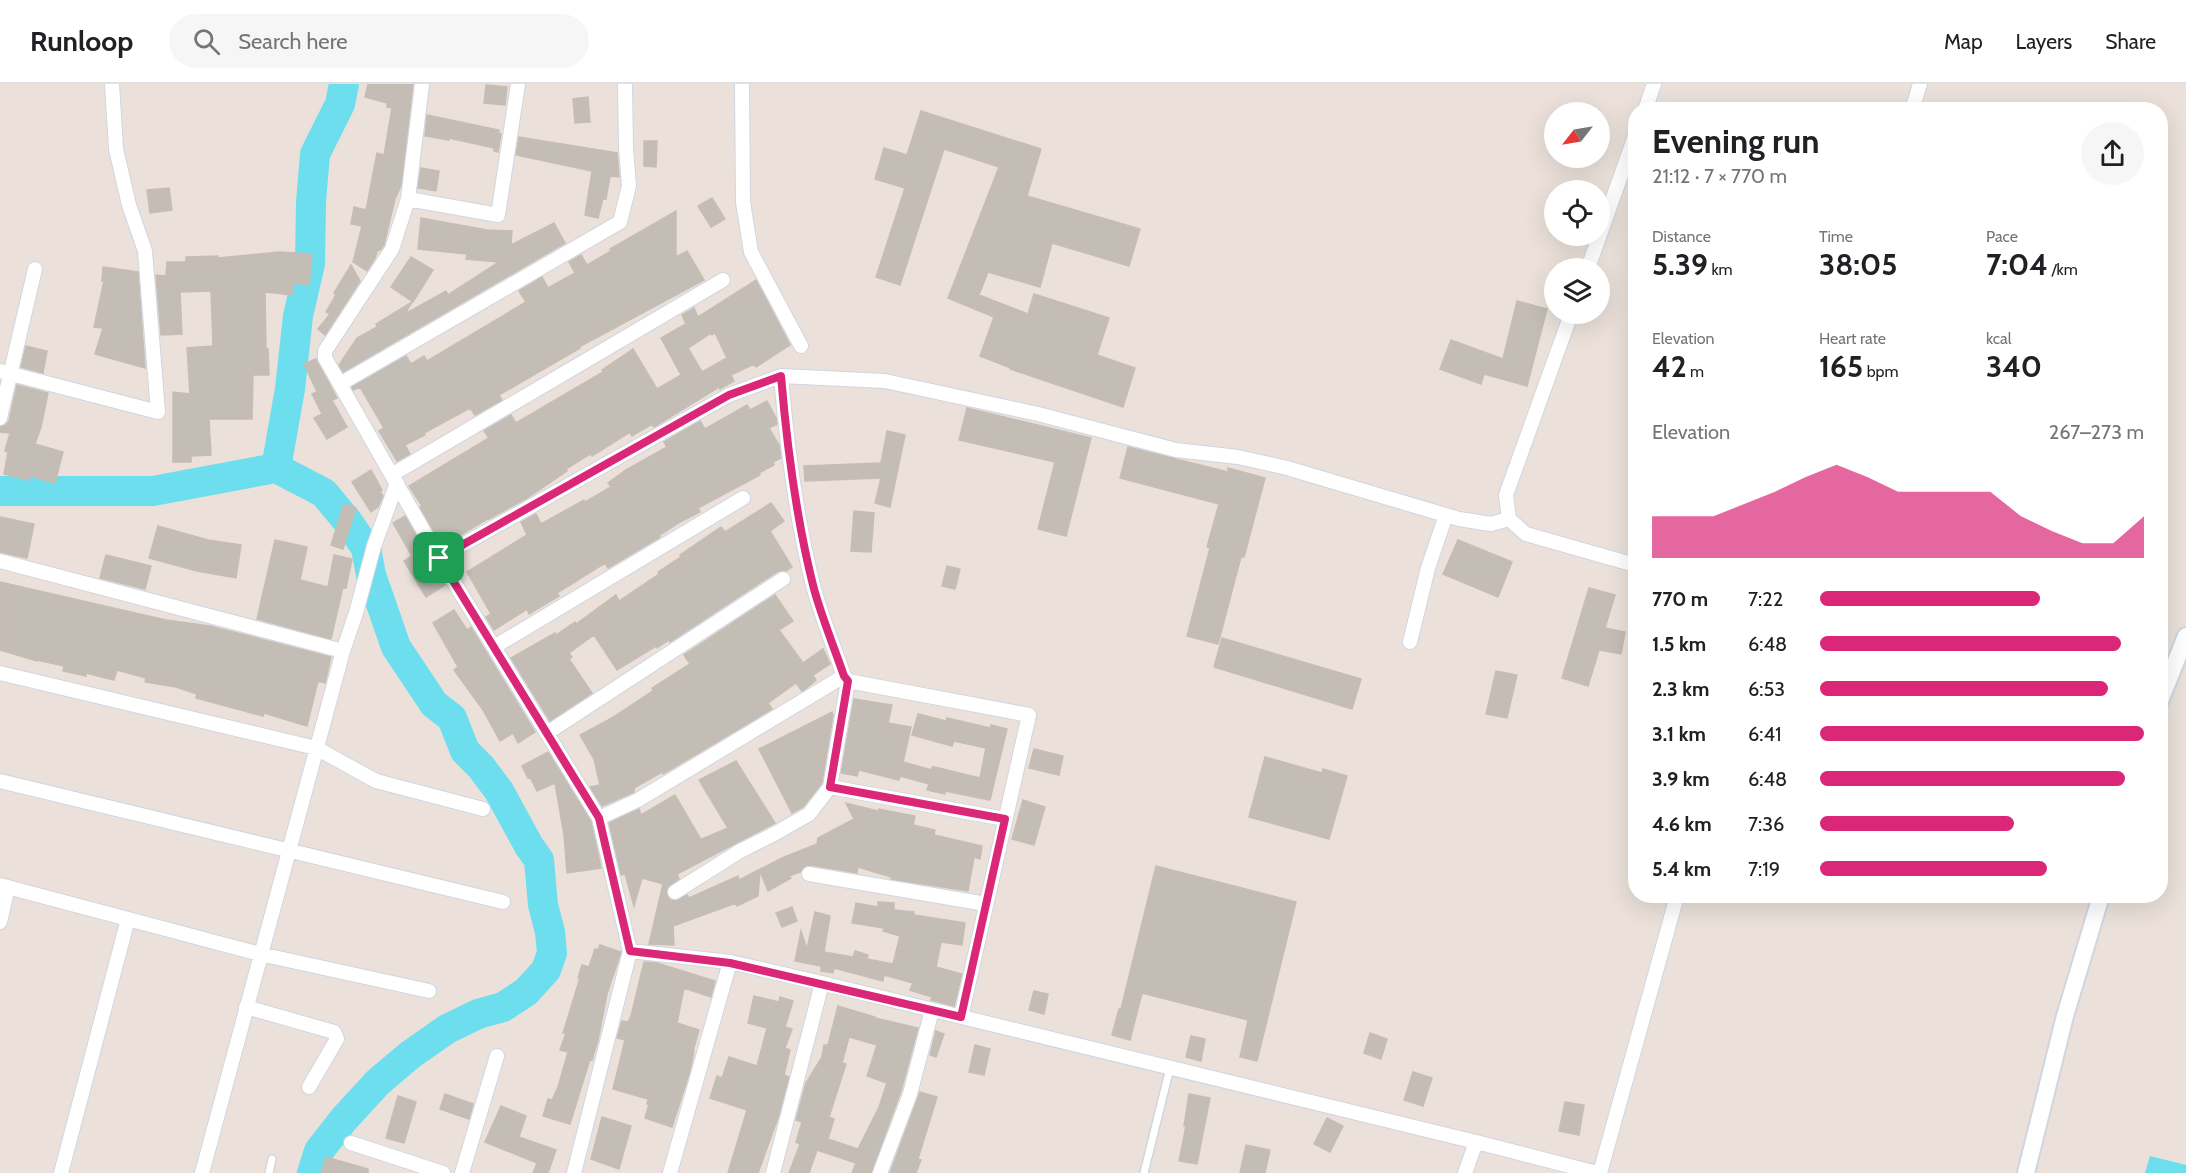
<!DOCTYPE html>
<html lang="en">
<head>
<meta charset="utf-8">
<style>
	:root { --surface:#fff; --page:#f6f6f6; --text:#202124; --muted:#757577; --line:#e0e0e0; --accent:#db2777 }
	body { margin:0; font-family:Cabin,sans-serif; background:var(--page); color:var(--text); height:100vh; display:flex; flex-direction:column; font-size:22px; white-space:nowrap }
	* { box-sizing:border-box; margin:0 }
	p { font-size:20px; color:var(--muted) }
	.icon { flex:none; width:33px; height:33px; fill:none; stroke:currentColor; stroke-width:2; stroke-linecap:round; stroke-linejoin:round }
	.map { position:relative; flex:1; overflow:hidden }
	.sheet { position:absolute; left:1628px; top:18px; width:540px; height:801px; display:flex; flex-direction:column; background:var(--surface); border-radius:24px; box-shadow:0 6px 24px #0002 }
	.sheet>* { flex:none }
	.needle { width:39px; rotate:239deg }
	.controls { position:absolute; left:1544px; top:18px; display:grid; gap:12px }
	.controls a { display:grid; place-items:center; width:66px; height:66px; border-radius:50%; background:var(--surface); box-shadow:0 6px 24px #0002; font-size:30px }
	.pin { position:absolute; display:grid; place-items:center; width:51px; height:51px; color:#fff; margin:-26px; border-radius:12px; box-shadow:0 3px 9px #0006 }
	.round { display:grid; place-items:center; flex:none; width:63px; height:63px; border-radius:32px; background:var(--page) }
	.headline { display:flex; align-items:center; justify-content:space-between; height:102px; padding:0 24px }
	h1 { font-size:33px; font-weight:800; line-height:45px }
	.stats { display:grid; grid-template-columns:repeat(3,1fr); gap:9px; height:102px; padding:6px 24px }
	.stats div { display:grid; align-content:center }
	.stats b { font-size:30px; font-weight:800 }
	.stats small { font-size:16px; font-weight:400 }
	.stats p { font-size:16px }
	.chart { height:168px; padding:12px 24px }
	.chart p { display:flex; justify-content:space-between }
	.chart svg { width:100%; height:108px; margin-top:6px; fill:var(--accent); opacity:.7 }
	ul { padding:0 24px; list-style:none; font-size:20px }
	li { display:grid; grid-template-columns:96px 72px 1fr; align-items:center; height:45px }
	li i { height:15px; border-radius:8px; background:var(--accent) }
	header { display:flex; align-items:center; gap:36px; box-sizing:border-box; height:84px; padding:0 30px; background:var(--surface); border-bottom:2px solid var(--line) }
	header strong { font-size:28px }
	nav { display:flex; gap:33px; margin-inline-start:auto; font-size:21px }
	.search { width:420px; height:54px; background:var(--page); display:flex; align-items:center; gap:15px; box-sizing:border-box; padding:0 21px; border-radius:33px; color:var(--muted); font-size:22px }
	.map>svg:first-child { display:block }
	.water { fill:#6cdeee }
	.lines { fill:none; stroke-linecap:round; stroke-linejoin:round }
	.river { stroke:#6cdeee; stroke-width:30 }
	.building { fill:#c3bdb6; stroke:#c6bdb4; stroke-width:1.5; fill-rule:evenodd }
	.service-casing { stroke:#cfd6e2; stroke-width:10 }
	.minor-casing { stroke:#cfd6e2; stroke-width:16 }
	.tertiary-casing { stroke:#cfd6e2; stroke-width:20 }
	.service { stroke:#fff; stroke-width:7 }
	.minor { stroke:#fff; stroke-width:14 }
	.tertiary { stroke:#fff; stroke-width:16 }
	.route-casing { stroke:#fff; stroke-width:12 }
	.route { stroke:#db2777; stroke-width:8 }
</style>
</head>
<body>
<header>
<strong>Runloop</strong>
<div class="search"><svg class="icon" aria-label="search" viewBox="0 0 24 24"><circle cx="10" cy="10" r="6"/><path d="M15 15l6 6"/></svg>Search here</div>
<nav><a>Map</a><a>Layers</a><a>Share</a></nav>
</header>
<div class="map">
<svg width="2186" height="1089" viewBox="0 0 2186 1089">
	<rect width="100%" height="100%" fill="#ebe1da"/>
	<path class="water" d="M2150,1072L2186,1081V1089H2145Z"/>
	<g class="lines">
		<path class="river" d="M0,407H153L276,384
			M312,1089L319,1067L344,1035L378,998L410,971L447,945L478,930L503,923L526,908L546,886L552,869L550,848L543,821L539,776L529,762L499,707L481,683L465,667L452,634L434,620L396,563L371,491L366,464L348,438L324,409L276,384L290,305L298,232L310,180L311,118L315,70L340,20L344,0"/>
	</g>
	<path class="building" d="M368,0H413L401,102L395,115L384,161L380,166L378,165L375,174L367,187L353,178L362,142L351,140L354,123L366,126L377,69L384,71L392,24L387,23V19L365,13Z
		M486,1L507,3L505,21L484,19Z
		M588,13L590,38L575,39L573,15Z
		M921,27L1041,65L1027,112L1140,145L1129,182L1052,159L1040,203L988,188L979,211L1028,230L1034,210L1109,234L1097,271L1135,284L1123,323L1010,285L1011,284L980,272L994,233L948,214L999,83L944,65L900,201L876,193L905,104L875,95L884,64L907,71Z
		M427,31L499,46V49L501,50L498,68L494,67V64L449,54V56L425,52Z
		M519,53L617,69L619,93L610,92L606,115L603,114L598,134L585,131L592,87L516,71Z
		M644,57H657L656,83L644,82Z
		M421,84L439,87L436,107L418,104Z
		M169,104L172,126L150,129L147,106Z
		M712,114L725,135L711,143L698,122Z
		M676,127V173L687,167L704,196L579,263L580,264L499,311L502,316L475,331L470,324L424,349L425,351L405,361L410,370L397,377L379,347L384,344L360,303L353,306L352,303L406,272L411,280L424,272L427,277L526,218L519,207L542,193L548,204L575,189L569,178L581,171L587,181L611,167L610,165Z
		M421,134L487,146L512,147L511,161L554,139L565,159L343,288L339,281L357,254L377,243L376,240L412,218L405,230L446,207L448,211L499,178L466,175L467,170L418,165Z
		M279,168L312,170L309,201L294,199L292,211L265,208L266,265H268L269,291H253L252,335H209L211,371L191,372V378H173V308L190,310L187,264L213,262L211,207L180,208L182,250L161,251L156,191L166,192L167,178H186V173L218,172V174Z
		M411,173L433,186L413,218L391,203Z
		M351,181L360,197L325,251L318,245L330,230L326,228L336,211L334,209Z
		M103,183L138,188L145,284L95,270L103,244L94,243L104,197H102Z
		M756,196L790,261L756,283L754,280L731,291L734,297L720,305L719,303L654,343L652,340L632,352L630,348L592,372L590,370L566,385L567,387L527,414L489,435V434L442,462L420,423L422,422L409,402L489,354L484,347L511,331L516,339L603,288L602,286L633,265L657,305L681,291L661,254L686,240L682,231L694,224L698,233ZM711,249L712,251L715,249L727,274L702,288L688,264Z
		M1517,217L1547,225L1527,302L1484,290L1481,300L1440,285L1451,256L1503,275Z
		M26,262L47,267L43,289L21,283Z
		M316,275L337,314L332,316L347,343L327,355L314,334L322,330L312,310L317,308L304,280Z
		M17,301L48,309L41,343L35,360L63,368L55,399L30,392L29,396L4,390L8,368L5,367L10,349L0,348V343L6,341L9,337Z
		M767,317L776,334L777,340L769,344L779,361L781,374L773,378L774,381L759,389L760,391L698,424L700,428L680,438L658,452L660,453L608,484L605,479L557,509L559,512L529,530L527,525L494,546L486,533L491,530L467,488L527,451L521,438L536,430L541,440L584,416L585,418L611,403L608,399L626,386L667,363L664,358L700,337L705,345L747,321L750,326Z
		M967,324L1091,354L1066,452L1038,445L1055,378L959,356Z
		M887,347L905,351L890,423L875,419L881,394L805,397L804,382L881,379Z
		M1128,363L1228,388V384L1265,394L1244,473H1241L1218,560L1187,552L1210,464L1207,463L1219,420L1120,394Z
		M371,386L382,406L380,407L383,412L378,423L371,428L352,398Z
		M771,419L784,437L770,447L792,483L786,487H778L670,558L669,556L657,564L656,562L617,586L594,551L569,569L572,573L569,575L592,609L550,637L511,574L555,549L556,551L575,538L576,540L616,511L619,517L659,490L658,488L681,473L680,471L721,443L725,448Z
		M344,420L356,424L343,465L331,461Z
		M854,427L874,429L871,468L851,467Z
		M405,432L445,501L426,513L404,477L412,472L393,439Z
		M0,433L34,440L27,474L0,468Z
		M158,442L208,456L241,461L236,494L197,487L149,474Z
		M275,456L307,463L300,496L328,503L334,471L352,475L346,504L343,503L331,555L257,535Z
		M1458,456L1512,478L1498,513L1443,490Z
		M106,471L151,482L145,505L100,494Z
		M947,482L960,485L955,505L942,502Z
		M0,498L166,536L210,542L331,573L325,599L318,597L307,642L264,629L263,632L196,614L197,610L176,603L145,598L146,594L117,586L114,596L86,589V592L63,587L64,582L37,576V577L0,566Z
		M1589,504L1615,511L1605,544L1625,548L1621,570L1599,566L1588,602L1562,594Z
		M775,511L793,537L779,546L803,579L823,565L830,580L813,591L816,596L804,606L802,607L796,599L768,619L772,625L663,690L662,688L634,704V708L602,722L590,703L600,701L594,675L580,651L612,634L653,607L652,604L690,580L684,571Z
		M454,526L467,546L471,543L535,648L518,659L513,649L500,657L483,626L454,586L458,583L433,539Z
		M1222,554L1361,595L1352,625L1214,583Z
		M1496,587L1517,591L1507,634L1486,630Z
		M854,615L892,621L888,639L911,643L903,678L932,686V683H935L980,694L986,664L954,657L952,662L912,651L918,630L946,637L947,634L990,644L991,641L1007,645L990,716L945,707V710L927,706L929,700L900,692L899,696L859,686L857,692L841,689Z
		M832,628L833,631L822,699L803,723L792,729L759,665Z
		M1034,665L1063,672L1059,691L1029,684Z
		M548,668L591,737L601,784L567,789L564,751L555,699L537,707L530,693L528,694L522,682Z
		M1265,673L1322,689L1323,685L1347,692L1329,755L1249,733Z
		M736,677L775,739L677,790L679,795L667,804V812L670,816L676,817L687,811L689,814L738,792L739,796L782,774L817,760L818,754L854,735L846,719L878,727L879,725L915,732L913,741L935,746L934,751L982,762L980,775L974,773L968,807L891,795V793L858,783L857,789L810,781L805,782L800,788L789,792L791,794L768,807L760,787L758,812L737,822L736,819L673,842L674,861L649,860L663,800L642,794L634,822L625,790L621,791L609,739L639,725L641,731L675,711L700,754L702,755L728,744L699,696Z
		M1023,716L1045,723L1034,761L1012,755Z
		M1156,782L1296,818L1257,977L1240,973L1248,936L1142,909L1130,956L1112,951L1119,925H1121Z
		M878,818L894,819V826L914,828V831L965,839L962,861L941,858L936,883L962,890L954,922L931,916L932,913L910,906L913,899L884,891L883,897L834,884L833,889L821,887V882L795,877L801,847L807,865L815,828L830,832L824,868L853,873L855,867L868,871L867,875L893,880L900,852L883,847L884,844L852,839L856,819L878,823Z
		M792,823L797,837L782,843L776,829Z
		M600,861L621,868L607,910L598,956L592,976L590,975L570,1040L543,1032L548,1015L552,1016L558,1003L568,968L560,966L566,949H563L580,894H578L582,881L589,883L595,865L598,866Z
		M644,878L657,879L715,897L711,913L684,904L677,939L699,946L693,967H694L690,987L672,1043L645,1034L649,1020H647L648,1015L613,1005L625,956L617,954L622,937L628,938L631,932Z
		M1034,907L1048,910L1044,930L1029,926Z
		M754,912L779,918L780,913L793,917L785,943L792,945L785,964L790,966L784,991L789,993L779,1031L758,1089H728L747,1026L710,1014L717,992L722,994L729,973L757,982L767,944L748,939Z
		M838,922L875,933V934L918,944L901,1007L871,1089H852L856,1079L817,1066L809,1089H789L800,1060L796,1058L802,1038L796,1036L806,999L822,973L824,961H828ZM849,953L877,961L867,992L887,999L879,1023L858,1065L828,1055L834,1035L829,1033L846,980L842,979Z
		M936,947L944,950L936,973L930,971Z
		M1370,949L1387,955L1381,975L1364,969Z
		M1191,952L1205,955L1201,977L1186,973Z
		M975,961L990,965L984,991L969,988Z
		M1413,988L1432,994L1423,1022L1404,1016Z
		M920,1008L937,1013L918,1075L921,1076L916,1089H890Z
		M445,1010L473,1020L469,1035L440,1025Z
		M1189,1010L1210,1014L1197,1080L1179,1077L1186,1042H1184Z
		M398,1012L416,1018L404,1059L386,1054Z
		M1565,1018L1584,1021L1579,1051L1559,1047Z
		M501,1022L526,1032L519,1053L556,1066L548,1089H533L537,1079L485,1058Z
		M602,1033L631,1042L619,1085L591,1075Z
		M1327,1034L1343,1042L1330,1068L1314,1060Z
		M1246,1061L1270,1066L1265,1089H1240Z
		M326,1073L368,1085V1089H321Z"/>
	<g class="lines">
		<defs>
			<path id="service" d="M269,1089L272,1075
				M1144,1089L1170,984"/>
			<path id="minor" d="M422,0L408,115L392,165L325,267V274L439,474L599,734L630,867L574,1089
				M742,0L743,118L751,168L801,262
				M1645,26L1654,0
				M1912,26L1920,0
				M408,115L498,131L518,0
				M1588,184L1635,52
				M1571,230L1506,411L1509,435L1526,450L1635,481
				M0,287L158,328L145,167L129,121L116,65L112,0
				M340,300L620,138L629,102L626,64L625,0
				M0,334L35,185
				M393,390L723,196
				M439,474L729,311L781,292L885,297L1038,330L1176,366L1238,373L1287,384L1459,435L1491,440L1509,435
				M0,477L343,567
				M1410,558L1428,484L1446,431
				M494,563L743,414
				M0,589L316,664L376,697L483,725
				M848,597L1029,631L961,933
				M547,649L783,495
				M0,697L503,818
				M830,703L1005,735
				M599,734L638,716L844,592
				M809,790L986,820
				M0,801L260,870L429,907
				M675,808L740,767L776,749L809,730L830,703L848,597L844,592C834,563 822,534 814,505C796,435 787,363 781,292
				M0,838L8,803
				M630,867L730,878L822,899L1476,1058L1597,1089
				M246,923L334,948L337,955L309,1003
				M351,1059L443,1089
				M61,1089L128,835
				M202,1089L343,567L356,529L374,462L397,399
				M462,1089L497,972
				M670,1089L730,878
				M773,1089L822,899
				M880,1089L910,1010L932,926
				M1465,1089L1476,1058
				M1600,1089L1677,812"/>
			<path id="tertiary" d="M2160,617L2186,552
				M2026,1089L2065,932L2101,812"/>
		</defs>
		<use href="#service" class="service-casing"/>
		<use href="#minor" class="minor-casing"/>
		<use href="#tertiary" class="tertiary-casing"/>
		<use href="#service" class="service"/>
		<use href="#minor" class="minor"/>
		<use href="#tertiary" class="tertiary"/>
	</g>
	<g class="lines">
		<defs>
			<path id="route" d="M781,292C787,363 796,435 814,505C822,534 834,563 844,592L848,597L830,703L1005,735L961,933L730,879L630,867L599,734L439,474L729,311Z"/>
		</defs>
		<use href="#route" class="route-casing"/>
		<use href="#route" class="route"/>
	</g>
</svg>
<div class="controls">
<a><svg class="needle" viewBox="-14 -14 28 28"><path d="M0-13l5 13h-10z" fill="#e53935"/><path d="M0 13l5-13h-10z" fill="#757577"/></svg></a>
<a><svg class="icon" aria-label="locate" viewBox="0 0 24 24"><circle cx="12" cy="12" r="6"/><path d="M12 2v4M12 18v4M2 12h4M18 12h4"/></svg></a>
<a><svg class="icon" aria-label="layers" viewBox="0 0 24 24"><path d="M12 4l9 5-9 5-9-5zM3 14l9 5 9-5"/></svg></a>
</div>
<div class="pin" style="left:439px;top:474px;background:#1e9e55"><svg class="icon" aria-label="arrive" viewBox="0 0 24 24"><path d="M6 21V4h12l-3 4 3 4H6"/></svg></div>
<section class="sheet">
<div class="headline"><div><h1>Evening run</h1><p>21:12 · 7 × 770 m</p></div><a class="round"><svg class="icon" aria-label="share" viewBox="0 0 24 24"><path d="M12 15V3M7 8l5-5 5 5M5 13v7h14v-7"/></svg></a></div>
<div class="stats">
<div><p>Distance</p><b>5.39<small> km</small></b></div>
<div><p>Time</p><b>38:05</b></div>
<div><p>Pace</p><b>7:04<small> /km</small></b></div>
</div>
<div class="stats">
<div><p>Elevation</p><b>42<small> m</small></b></div>
<div><p>Heart rate</p><b>165<small> bpm</small></b></div>
<div><p>kcal</p><b>340</b></div>
</div>
<div class="chart"><p><span>Elevation</span>267–273 m</p>
<svg viewBox="0 0 160 44" preserveAspectRatio="none"><path d="M0 44V27L10 27L20 27L30 22L40 17L50 11L60 6L70 11L80 17L90 17L100 17L110 17L120 27L130 33L140 38L150 38L160 27V44z"/></svg>
</div>
<ul>
<li><b>770 m</b>7:22<i style="width:68%"></i></li>
<li><b>1.5 km</b>6:48<i style="width:93%"></i></li>
<li><b>2.3 km</b>6:53<i style="width:89%"></i></li>
<li><b>3.1 km</b>6:41<i style="width:100%"></i></li>
<li><b>3.9 km</b>6:48<i style="width:94%"></i></li>
<li><b>4.6 km</b>7:36<i style="width:60%"></i></li>
<li><b>5.4 km</b>7:19<i style="width:70%"></i></li>
</ul>
</section>
</div>
</body>
</html>
